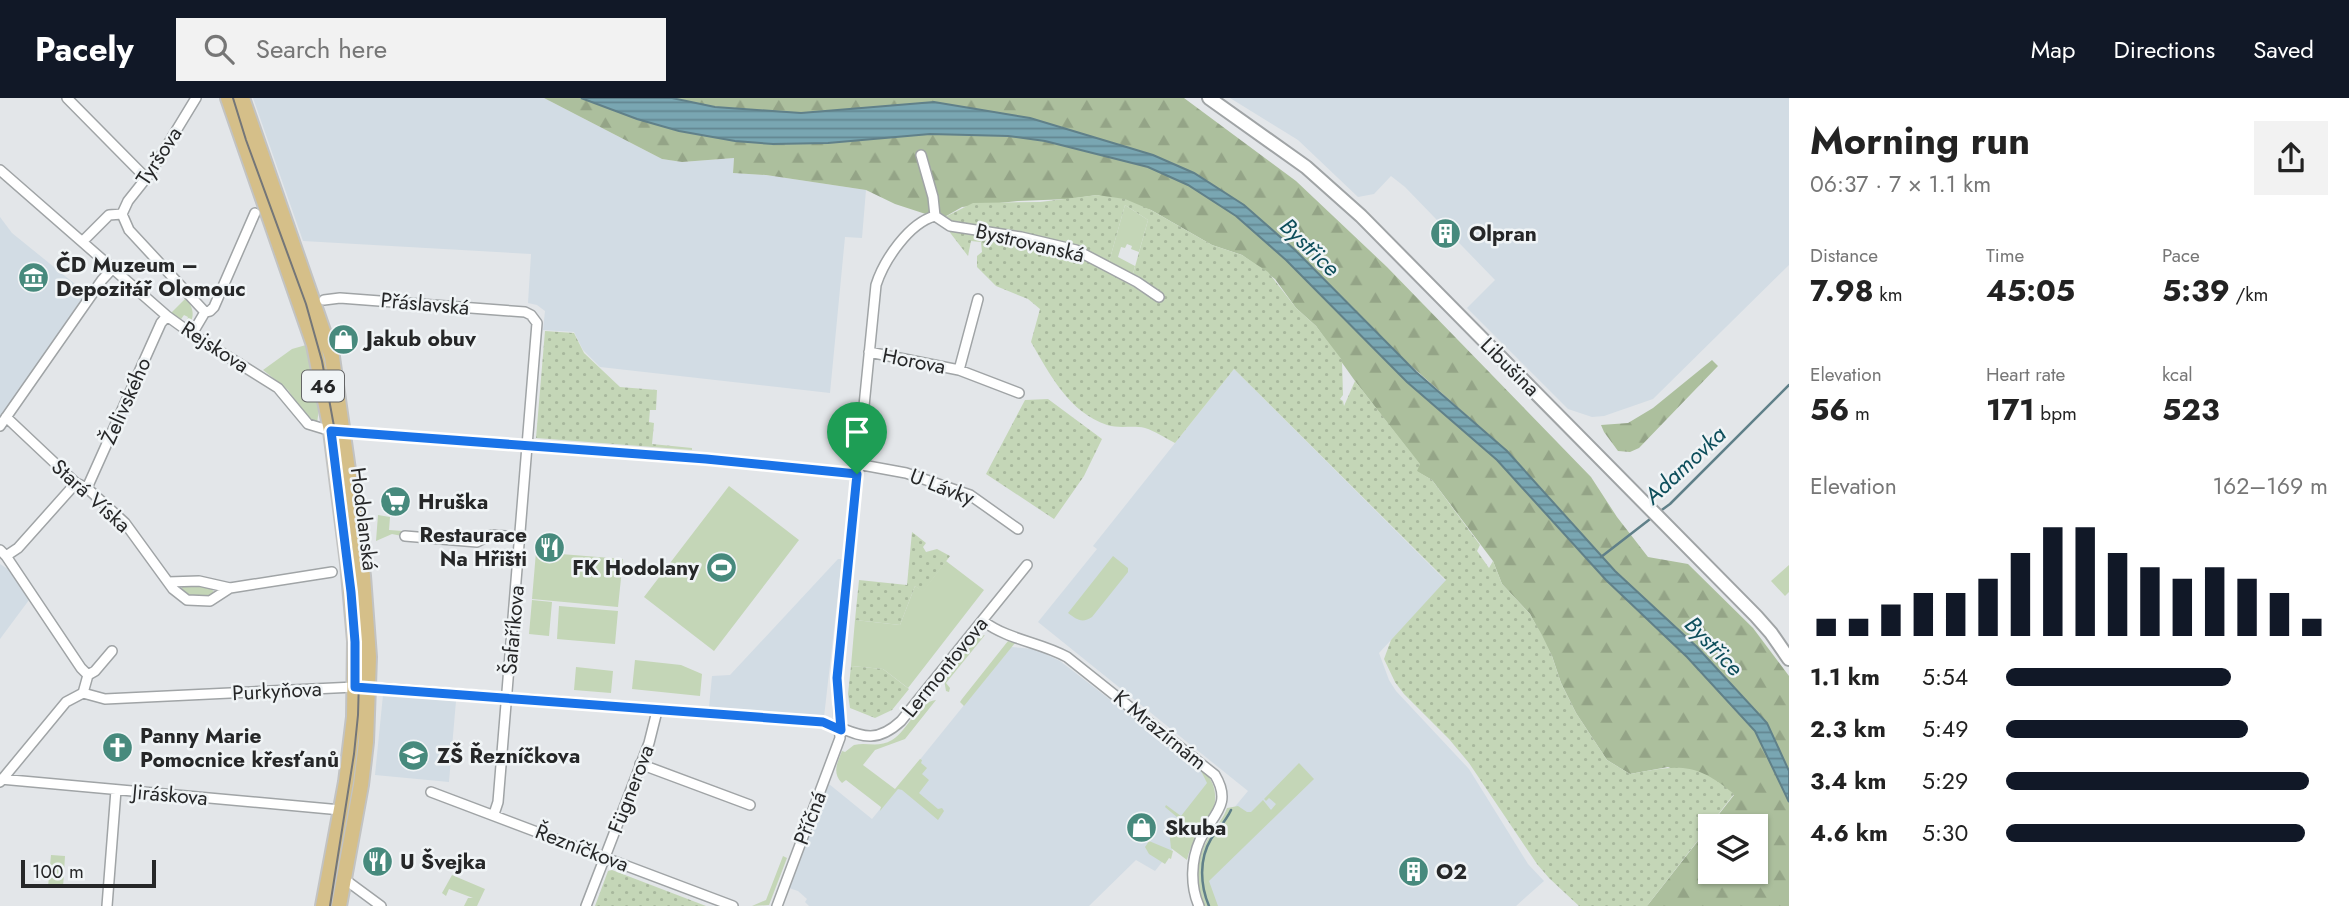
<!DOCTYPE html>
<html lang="en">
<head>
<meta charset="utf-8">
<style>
	:root { --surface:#fff; --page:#f2f2f2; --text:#222; --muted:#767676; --accent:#111827 }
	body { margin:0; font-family:Jost,sans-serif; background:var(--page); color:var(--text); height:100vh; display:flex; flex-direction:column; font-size:26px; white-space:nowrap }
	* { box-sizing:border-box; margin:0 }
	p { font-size:23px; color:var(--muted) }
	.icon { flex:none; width:38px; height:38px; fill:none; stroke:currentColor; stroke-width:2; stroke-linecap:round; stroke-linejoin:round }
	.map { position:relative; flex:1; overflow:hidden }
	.drawer { display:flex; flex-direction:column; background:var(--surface); width:560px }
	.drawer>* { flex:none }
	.tools { position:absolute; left:1698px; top:716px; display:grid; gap:14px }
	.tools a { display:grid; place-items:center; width:70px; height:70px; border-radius:0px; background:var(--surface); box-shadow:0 2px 5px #0004; font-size:35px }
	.scale { position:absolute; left:21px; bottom:18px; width:135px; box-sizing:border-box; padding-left:7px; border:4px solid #262728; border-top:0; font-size:19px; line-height:24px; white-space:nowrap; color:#262728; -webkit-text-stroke:5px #f0f4f6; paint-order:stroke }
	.pin { position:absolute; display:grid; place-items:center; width:60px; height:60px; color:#fff; margin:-72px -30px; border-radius:50% 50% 50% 0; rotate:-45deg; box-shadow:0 0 7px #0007 }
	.pin .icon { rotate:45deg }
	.round { display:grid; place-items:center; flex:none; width:74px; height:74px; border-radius:0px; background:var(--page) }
	.headline { display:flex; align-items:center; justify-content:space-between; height:119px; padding:0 21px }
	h1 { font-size:38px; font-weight:700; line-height:52px }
	.stats { display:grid; grid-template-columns:repeat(3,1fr); gap:10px; height:119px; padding:7px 21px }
	.stats div { display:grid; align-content:center }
	.stats b { font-size:30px; font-weight:700 }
	.stats small { font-size:19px; font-weight:400 }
	.stats p { font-size:19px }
	.chart { height:196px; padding:14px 21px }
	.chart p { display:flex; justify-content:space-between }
	.chart svg { width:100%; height:126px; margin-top:7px; stroke:var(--accent); stroke-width:6 }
	ul { padding:0 21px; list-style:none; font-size:23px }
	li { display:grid; grid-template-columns:112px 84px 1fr; align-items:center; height:52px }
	li i { height:18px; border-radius:9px; background:var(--accent) }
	header { display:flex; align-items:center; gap:42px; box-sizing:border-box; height:98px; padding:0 35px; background:var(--accent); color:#fff }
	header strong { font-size:33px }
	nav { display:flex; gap:38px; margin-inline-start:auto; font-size:24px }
	.search { width:490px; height:63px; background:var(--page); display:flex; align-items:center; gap:18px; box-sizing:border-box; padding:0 24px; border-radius:0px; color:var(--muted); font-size:26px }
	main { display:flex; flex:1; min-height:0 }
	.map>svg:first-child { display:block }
	.built { fill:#d2dce4 }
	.green { fill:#c4d6b7 }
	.forest { fill:url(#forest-firs); fill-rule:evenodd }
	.garden { fill:url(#garden-dots) }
	.water { fill:url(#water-rules); stroke:#608089; stroke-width:2 }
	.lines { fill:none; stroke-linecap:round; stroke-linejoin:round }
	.stream { stroke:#608089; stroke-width:2.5 }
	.street-casing { stroke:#a0a4a6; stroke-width:12 }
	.secondary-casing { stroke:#a0a4a6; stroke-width:16 }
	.primary-casing { stroke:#c2c3c3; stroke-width:18 }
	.street { stroke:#fff; stroke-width:9 }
	.secondary { stroke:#fff; stroke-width:12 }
	.primary { stroke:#d5bf89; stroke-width:14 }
	.tram { stroke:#747678; stroke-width:2 }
	.route-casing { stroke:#fff; stroke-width:14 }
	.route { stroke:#1a73e8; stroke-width:9 }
	.labels { text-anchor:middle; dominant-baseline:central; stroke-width:5; stroke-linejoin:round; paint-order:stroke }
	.shield { fill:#f0f4f6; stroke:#636466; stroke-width:2 }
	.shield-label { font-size:19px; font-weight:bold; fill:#262728 }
	.street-label { font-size:21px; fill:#262728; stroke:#f0f4f6 }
	.poi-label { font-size:21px; font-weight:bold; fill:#262728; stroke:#f0f4f6; text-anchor:start }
	.water-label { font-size:23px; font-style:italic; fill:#0d4e5b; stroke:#f0f4f6 }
</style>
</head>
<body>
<header>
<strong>Pacely</strong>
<div class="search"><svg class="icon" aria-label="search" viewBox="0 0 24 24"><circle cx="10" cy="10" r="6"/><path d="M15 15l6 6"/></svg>Search here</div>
<nav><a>Map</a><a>Directions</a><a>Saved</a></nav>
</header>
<main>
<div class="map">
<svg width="1789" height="808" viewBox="0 0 1789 808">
	<defs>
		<pattern id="forest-firs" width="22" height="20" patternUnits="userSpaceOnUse" patternTransform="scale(1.75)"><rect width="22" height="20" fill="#acbf9d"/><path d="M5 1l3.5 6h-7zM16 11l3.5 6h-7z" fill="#94a487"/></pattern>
		<pattern id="garden-dots" width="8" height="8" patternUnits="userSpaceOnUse" patternTransform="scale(1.75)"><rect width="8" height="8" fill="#c4d6b7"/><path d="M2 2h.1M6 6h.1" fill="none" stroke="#a8b89d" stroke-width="1.8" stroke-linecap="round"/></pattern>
		<pattern id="water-rules" width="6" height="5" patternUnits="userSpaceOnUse" patternTransform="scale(1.75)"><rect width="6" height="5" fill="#79a6b2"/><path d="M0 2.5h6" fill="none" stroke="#638791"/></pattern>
	</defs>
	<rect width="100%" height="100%" fill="#e3e6e9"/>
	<path class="built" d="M253,0H544L662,61L682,64L734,60L733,75L766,77L866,92L862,140L845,139L830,295L600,269L583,252L574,234L543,232L545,213L537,207L528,205L531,156L303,143Z
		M1230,0H1789V167L1653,301L1604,318L1592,319L1568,311L1467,210L1495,182L1405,89L1391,78L1374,96L1358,99L1298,42Z
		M0,119L12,135L86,195L0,321Z
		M1234,271L1446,483L1379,555L1389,582L1396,593L1469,671L1528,766L1544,783L1516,808H1211L1205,774L1233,711L1248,693L1038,524L1097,451L1093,448Z
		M838,461H842L824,619L709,609L712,578L730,577Z
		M0,466L11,473L29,502L0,541Z
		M1011,549L1035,551L1060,563L1200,671L1211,692L1178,744L1155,773L1136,762L1089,808H809L805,804L807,801L798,793L789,790L829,686L872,721Z
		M383,597L456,603L449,684L375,677Z"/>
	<path class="green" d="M1125,107L1148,122L1139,154L1131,151L1132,148L1127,146L1125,150L1121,149L1118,159L1135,168L1133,176L1109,164Z
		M186,200C192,208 196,217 189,226L185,227L188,219L184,217L179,224L169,217Z
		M306,247L319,311L317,325L308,322L288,292L263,272L292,251Z
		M729,388L799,442L714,553L644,499Z
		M378,417L390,419L389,432L403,433L402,438L392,436L376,443Z
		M536,454L623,461L618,509L532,501Z
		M1113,458L1128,470V474L1092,519C1082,526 1076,521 1068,515Z
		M946,463L984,492L908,590L883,571L851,568L855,522L900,527L915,488L923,493Z
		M1789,467V494L1785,498L1771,483Z
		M194,486L210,489L214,494L211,499H192L182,491V489Z
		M532,502L552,504L549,538L529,536Z
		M559,508L618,513L615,546L557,541Z
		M985,537L946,585L950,590L949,594L946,593L944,582L978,539Z
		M1008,543L1015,545L964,608L960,604L962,601Z
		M635,562L681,567L702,576L700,598L632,591Z
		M576,569L613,573L611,595L574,592Z
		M936,602L905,641L875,652L863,667L895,691L920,661L922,662L921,665L927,670L922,676L929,682L919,695L938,711L942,710L944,713L938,722L902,692L898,691L880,713L881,709L846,682L842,685C832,675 837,665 842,653L845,654L854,647C867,644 879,650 892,642C909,632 916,604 936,602Z
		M1299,665L1314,681L1209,783L1218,808H1203C1193,782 1197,756 1212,734C1218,726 1224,719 1227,710L1238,708L1247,714H1251L1263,702L1271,712L1276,706L1269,700L1266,703L1264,701Z
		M1200,671C1214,678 1220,701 1211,716C1202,731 1191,743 1187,762L1171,750L1169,732L1178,720L1165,709L1166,707L1181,718L1207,685Z
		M1149,743L1173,753L1171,761L1169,760L1165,766L1149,756L1145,749Z
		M51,757L65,758L63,790L48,789Z
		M783,758L787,760L769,807L752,808L766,802Z
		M452,777L485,791L477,808H464L468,800H473L449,791L446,798L442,795Z"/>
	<path class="forest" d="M544,0H581L637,21L679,33L735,43L773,46L828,45L930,36L1008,38L1045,43L1148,69L1188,87L1236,118L1286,162L1407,284L1497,362L1606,482L1687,559L1755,633L1789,704V808H1647L1734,697L1668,669L1630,676L1607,662L1576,615L1561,585L1552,558L1530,516L1502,486L1493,463L1432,382L1416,373L1419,366L1355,283L1316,228L1296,210L1275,181L1242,157L1212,147L1151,112L1097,97L1069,101L1018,103L962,109L941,121L895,106L866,92L766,77L733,75L734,60L682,64L662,61ZM1710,728H1755V774H1710Z
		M672,0H1184L1296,83L1387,169L1591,379L1617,419L1648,459L1688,466L1753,530L1789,578V673L1766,625L1697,549L1615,473L1507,353L1194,75L1153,57L1030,20L934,4L801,15L715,9Z
		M1712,262L1718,268L1639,350L1630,354L1618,353L1604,334L1601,327L1628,325L1653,310Z"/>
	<path class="garden" d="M1097,97L1125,101L1151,112L1212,147L1242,157L1268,174L1296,210L1316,228L1342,262L1343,297L1340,301L1343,303L1344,308L1355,283L1420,366L1417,373L1432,382L1480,447L1477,453L1489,470L1493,463L1502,486L1530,516L1542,537L1552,558L1561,585L1576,615L1607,662L1630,676C1678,667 1695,663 1734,696L1647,808H1579L1549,780L1537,766L1469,665L1449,641L1404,596L1395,584L1384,561L1391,542L1446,482L1234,271L1175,345C1165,340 1155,333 1145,330C1133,327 1120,331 1107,327C1069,314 1050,277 1031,244L1040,211L1028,201L996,188L977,169V158L982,154L981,144L971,143L968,158L948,132L1025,144L1075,157L1151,198L1155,190L1133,176L1148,122L1125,107L1109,164L1077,148L1027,135L941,121L973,105L1040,104Z
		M545,233L574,235L584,255L620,289L657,292L656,312H650L649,324L654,325L652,346L692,350V352L536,340Z
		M1048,301L1102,341L1084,378L1054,421L986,376L1025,302Z
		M912,434L926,445L923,449L926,454L937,451L950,458L923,494L915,488L900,527L855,522L859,482L907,487Z
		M851,568L883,571L909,591L892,612L875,620L850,610L848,596Z
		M612,772L706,808H595L608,773Z"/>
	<path class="water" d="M581,0H672L715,9L801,15L934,4L1030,20L1153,57L1194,75L1244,107L1295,152L1416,274L1507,353L1615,473L1697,549L1767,625L1789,673V704L1755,633L1687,559L1606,482L1497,362L1407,284L1286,162L1236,118L1188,87L1148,69L1045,43L1008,38L930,36L828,45L773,46L735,43L679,33L637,21Z"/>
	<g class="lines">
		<path class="stream" d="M1659,414L1670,406L1789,287
			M1601,459L1654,418
			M1209,808C1200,787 1199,761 1211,741C1218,731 1226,723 1231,712"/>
		<defs>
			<path id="street" d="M67,0L146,80
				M196,0L151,74L128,103L122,116L129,132L205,214
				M921,57L933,99L935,118
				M0,72L167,218L192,236L278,290L308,326L331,333L706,361L857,376
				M935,118L950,128L1021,139L1076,152L1137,184L1159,199
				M83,143L109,117L122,116
				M324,202L340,200L525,214L531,217L537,225L498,704L494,716
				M192,236L205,214L210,213L214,209L255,115
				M869,254L959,272L1019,295
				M959,272L978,201
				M6,319L76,385L87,390L125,425L173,491L187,502L210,503L230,490L332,474
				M0,328L102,182L114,169
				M857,366L906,375L970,397L1018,431
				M87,390L161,225L167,218
				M405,438L477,444L491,437L520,439
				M0,452L6,458L81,570L88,577L83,595
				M6,458L18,450L76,385
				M168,484L199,483L230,490
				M983,523C1008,542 1040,544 1067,559L1215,677C1233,707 1212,717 1200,742C1191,762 1190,788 1199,808
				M88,577L95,573L112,553
				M640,666L750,707
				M0,681L341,712
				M0,684L66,604L83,595L105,601L355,589L380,590L823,624C855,633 871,651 901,623L1027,467
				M431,694L733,808
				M343,780L381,808
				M107,808L116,692
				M586,808L649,645L657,613
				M777,808L840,640L837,580L876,187C884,162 909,125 935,118"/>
			<path id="secondary" d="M1209,0L1306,69L1361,118L1756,518L1771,535L1789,561"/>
			<path id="primary" d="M228,0L314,247L331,333L348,465L355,543L354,619L346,684L323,808
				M242,0L332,259L363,478L369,559L366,644L361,687L339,808"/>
		</defs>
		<use href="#street" class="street-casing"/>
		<use href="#secondary" class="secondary-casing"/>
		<use href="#primary" class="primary-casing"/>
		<use href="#street" class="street"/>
		<use href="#secondary" class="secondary"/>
		<use href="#primary" class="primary"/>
		<path class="tram" d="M233,0L246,42L306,206L322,263L340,361L352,455L360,546L358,617L354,656L330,808"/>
	</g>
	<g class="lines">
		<defs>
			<path id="route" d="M331,333L706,361L857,376L837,580L841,632L823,624L355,589V544L351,494Z"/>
		</defs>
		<use href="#route" class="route-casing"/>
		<use href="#route" class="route"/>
	</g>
	<defs>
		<symbol id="building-disc" viewBox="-11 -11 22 22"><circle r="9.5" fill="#478a7d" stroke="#f0f4f6"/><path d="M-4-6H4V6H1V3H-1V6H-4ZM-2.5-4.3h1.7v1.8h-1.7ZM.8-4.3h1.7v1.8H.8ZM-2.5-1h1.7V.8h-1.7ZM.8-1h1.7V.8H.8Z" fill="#fff"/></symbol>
		<symbol id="museum-disc" viewBox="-11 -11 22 22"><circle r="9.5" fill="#478a7d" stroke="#f0f4f6"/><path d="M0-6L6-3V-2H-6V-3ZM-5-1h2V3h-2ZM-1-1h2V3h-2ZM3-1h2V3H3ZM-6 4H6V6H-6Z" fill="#fff"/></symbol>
		<symbol id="shop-disc" viewBox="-11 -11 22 22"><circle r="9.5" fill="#478a7d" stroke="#f0f4f6"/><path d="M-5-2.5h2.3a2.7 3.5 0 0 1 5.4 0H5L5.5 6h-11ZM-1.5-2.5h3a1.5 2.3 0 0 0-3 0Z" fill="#fff"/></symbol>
		<symbol id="supermarket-disc" viewBox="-11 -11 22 22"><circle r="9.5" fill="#478a7d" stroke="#f0f4f6"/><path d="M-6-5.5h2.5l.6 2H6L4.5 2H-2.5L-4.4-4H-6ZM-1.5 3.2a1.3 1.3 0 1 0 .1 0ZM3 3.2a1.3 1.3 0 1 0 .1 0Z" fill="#fff"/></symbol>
		<symbol id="restaurant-disc" viewBox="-11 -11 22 22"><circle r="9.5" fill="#478a7d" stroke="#f0f4f6"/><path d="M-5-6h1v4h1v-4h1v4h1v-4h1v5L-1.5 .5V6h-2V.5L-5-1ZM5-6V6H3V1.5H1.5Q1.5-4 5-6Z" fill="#fff"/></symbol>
		<symbol id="stadium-disc" viewBox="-11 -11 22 22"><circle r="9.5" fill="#478a7d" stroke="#f0f4f6"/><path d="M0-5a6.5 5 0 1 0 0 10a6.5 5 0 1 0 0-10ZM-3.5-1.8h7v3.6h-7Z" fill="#fff"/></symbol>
		<symbol id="church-disc" viewBox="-11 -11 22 22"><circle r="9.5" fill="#478a7d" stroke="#f0f4f6"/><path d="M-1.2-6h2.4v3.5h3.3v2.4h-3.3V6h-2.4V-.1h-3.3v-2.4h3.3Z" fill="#fff"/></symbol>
		<symbol id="school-disc" viewBox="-11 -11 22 22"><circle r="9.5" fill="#478a7d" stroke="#f0f4f6"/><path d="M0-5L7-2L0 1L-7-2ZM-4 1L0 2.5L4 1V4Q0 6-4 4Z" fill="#fff"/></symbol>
	</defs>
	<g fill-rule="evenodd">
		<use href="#building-disc" x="1428" y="118" width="35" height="35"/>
		<use href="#museum-disc" x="16" y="162" width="35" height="35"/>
		<use href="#shop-disc" x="326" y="224" width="35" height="35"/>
		<use href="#supermarket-disc" x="378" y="386" width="35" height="35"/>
		<use href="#restaurant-disc" x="532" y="432" width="35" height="35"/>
		<use href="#stadium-disc" x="704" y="452" width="35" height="35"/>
		<use href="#church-disc" x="100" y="632" width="35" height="35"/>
		<use href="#school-disc" x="396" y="640" width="35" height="35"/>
		<use href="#shop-disc" x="1124" y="712" width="35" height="35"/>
		<use href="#restaurant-disc" x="360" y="746" width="35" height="35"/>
		<use href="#building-disc" x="1396" y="756" width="35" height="35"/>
	</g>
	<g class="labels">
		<rect class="shield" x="302" y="272.5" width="42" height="31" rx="5"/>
		<g class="shield-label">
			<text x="323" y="288">46</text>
		</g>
		<g class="street-label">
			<text transform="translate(159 58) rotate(-57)">Tyršova</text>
			<text transform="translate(1030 145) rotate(13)">Bystrovanská</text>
			<text transform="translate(425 206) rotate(5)">Přáslavská</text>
			<text transform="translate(215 249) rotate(33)">Rejskova</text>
			<text transform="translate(914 263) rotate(11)">Horova</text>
			<text transform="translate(1510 269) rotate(45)">Libušina</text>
			<text transform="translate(126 303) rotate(-66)">Želivského</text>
			<text transform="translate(942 389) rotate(21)">U Lávky</text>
			<text transform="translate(91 398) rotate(42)">Stará Víska</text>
			<text transform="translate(364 421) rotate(83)">Hodolanská</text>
			<text transform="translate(513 532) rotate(-85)">Šafaříkova</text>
			<text transform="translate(945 569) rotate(-51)">Lermontovova</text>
			<text transform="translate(277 593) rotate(-3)">Purkyňova</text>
			<text transform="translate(1160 632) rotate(39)">K Mrazírnám</text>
			<text transform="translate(631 691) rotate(-69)">Fügnerova</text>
			<text transform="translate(170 697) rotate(5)">Jiráskova</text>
			<text transform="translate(810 720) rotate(-69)">Příčná</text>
			<text transform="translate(582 750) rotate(21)">Řezníčkova</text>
		</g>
		<g class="poi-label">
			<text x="1469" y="136">Olpran</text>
			<text x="56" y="167">ČD Muzeum –<tspan x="56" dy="24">Depozitář Olomouc</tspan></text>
			<text x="366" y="241">Jakub obuv</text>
			<text x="418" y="404">Hruška</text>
			<text x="527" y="437" text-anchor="end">Restaurace<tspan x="527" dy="24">Na Hřišti</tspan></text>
			<text x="699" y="470" text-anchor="end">FK Hodolany</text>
			<text x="140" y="638">Panny Marie<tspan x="140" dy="24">Pomocnice křesťanů</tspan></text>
			<text x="437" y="658">ZŠ Řezníčkova</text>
			<text x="1165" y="730">Skuba</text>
			<text x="400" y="764">U Švejka</text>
			<text x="1436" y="774">O2</text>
		</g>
		<g class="water-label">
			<text transform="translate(1310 149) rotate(44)">Bystřice</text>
			<text transform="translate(1685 367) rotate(-43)">Adamovka</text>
			<text transform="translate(1714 548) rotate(46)">Bystřice</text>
		</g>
	</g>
</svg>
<div class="tools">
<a><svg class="icon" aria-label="layers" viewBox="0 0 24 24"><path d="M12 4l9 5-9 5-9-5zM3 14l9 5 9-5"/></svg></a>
</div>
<div class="scale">100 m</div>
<div class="pin" style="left:857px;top:376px;background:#1e9e55"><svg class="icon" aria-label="arrive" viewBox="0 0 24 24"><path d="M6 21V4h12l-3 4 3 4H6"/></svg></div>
</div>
<section class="drawer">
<div class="headline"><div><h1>Morning run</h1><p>06:37 · 7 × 1.1 km</p></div><a class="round"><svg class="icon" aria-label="share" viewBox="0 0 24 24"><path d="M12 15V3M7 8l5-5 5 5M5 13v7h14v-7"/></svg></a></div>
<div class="stats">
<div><p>Distance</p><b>7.98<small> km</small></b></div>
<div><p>Time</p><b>45:05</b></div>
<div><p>Pace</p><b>5:39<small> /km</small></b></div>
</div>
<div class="stats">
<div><p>Elevation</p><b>56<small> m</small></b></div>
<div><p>Heart rate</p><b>171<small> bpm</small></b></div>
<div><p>kcal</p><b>523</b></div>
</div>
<div class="chart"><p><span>Elevation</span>162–169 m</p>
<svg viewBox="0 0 160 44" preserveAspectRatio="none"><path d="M5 44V38M15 44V38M25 44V33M35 44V29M45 44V29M55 44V24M65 44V15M75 44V6M85 44V6M95 44V15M105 44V20M115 44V24M125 44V20M135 44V24M145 44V29M155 44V38"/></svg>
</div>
<ul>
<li><b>1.1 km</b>5:54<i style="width:70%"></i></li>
<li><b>2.3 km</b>5:49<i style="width:75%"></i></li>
<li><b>3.4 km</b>5:29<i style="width:94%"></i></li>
<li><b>4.6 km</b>5:30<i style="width:93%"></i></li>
</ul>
</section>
</main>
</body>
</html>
